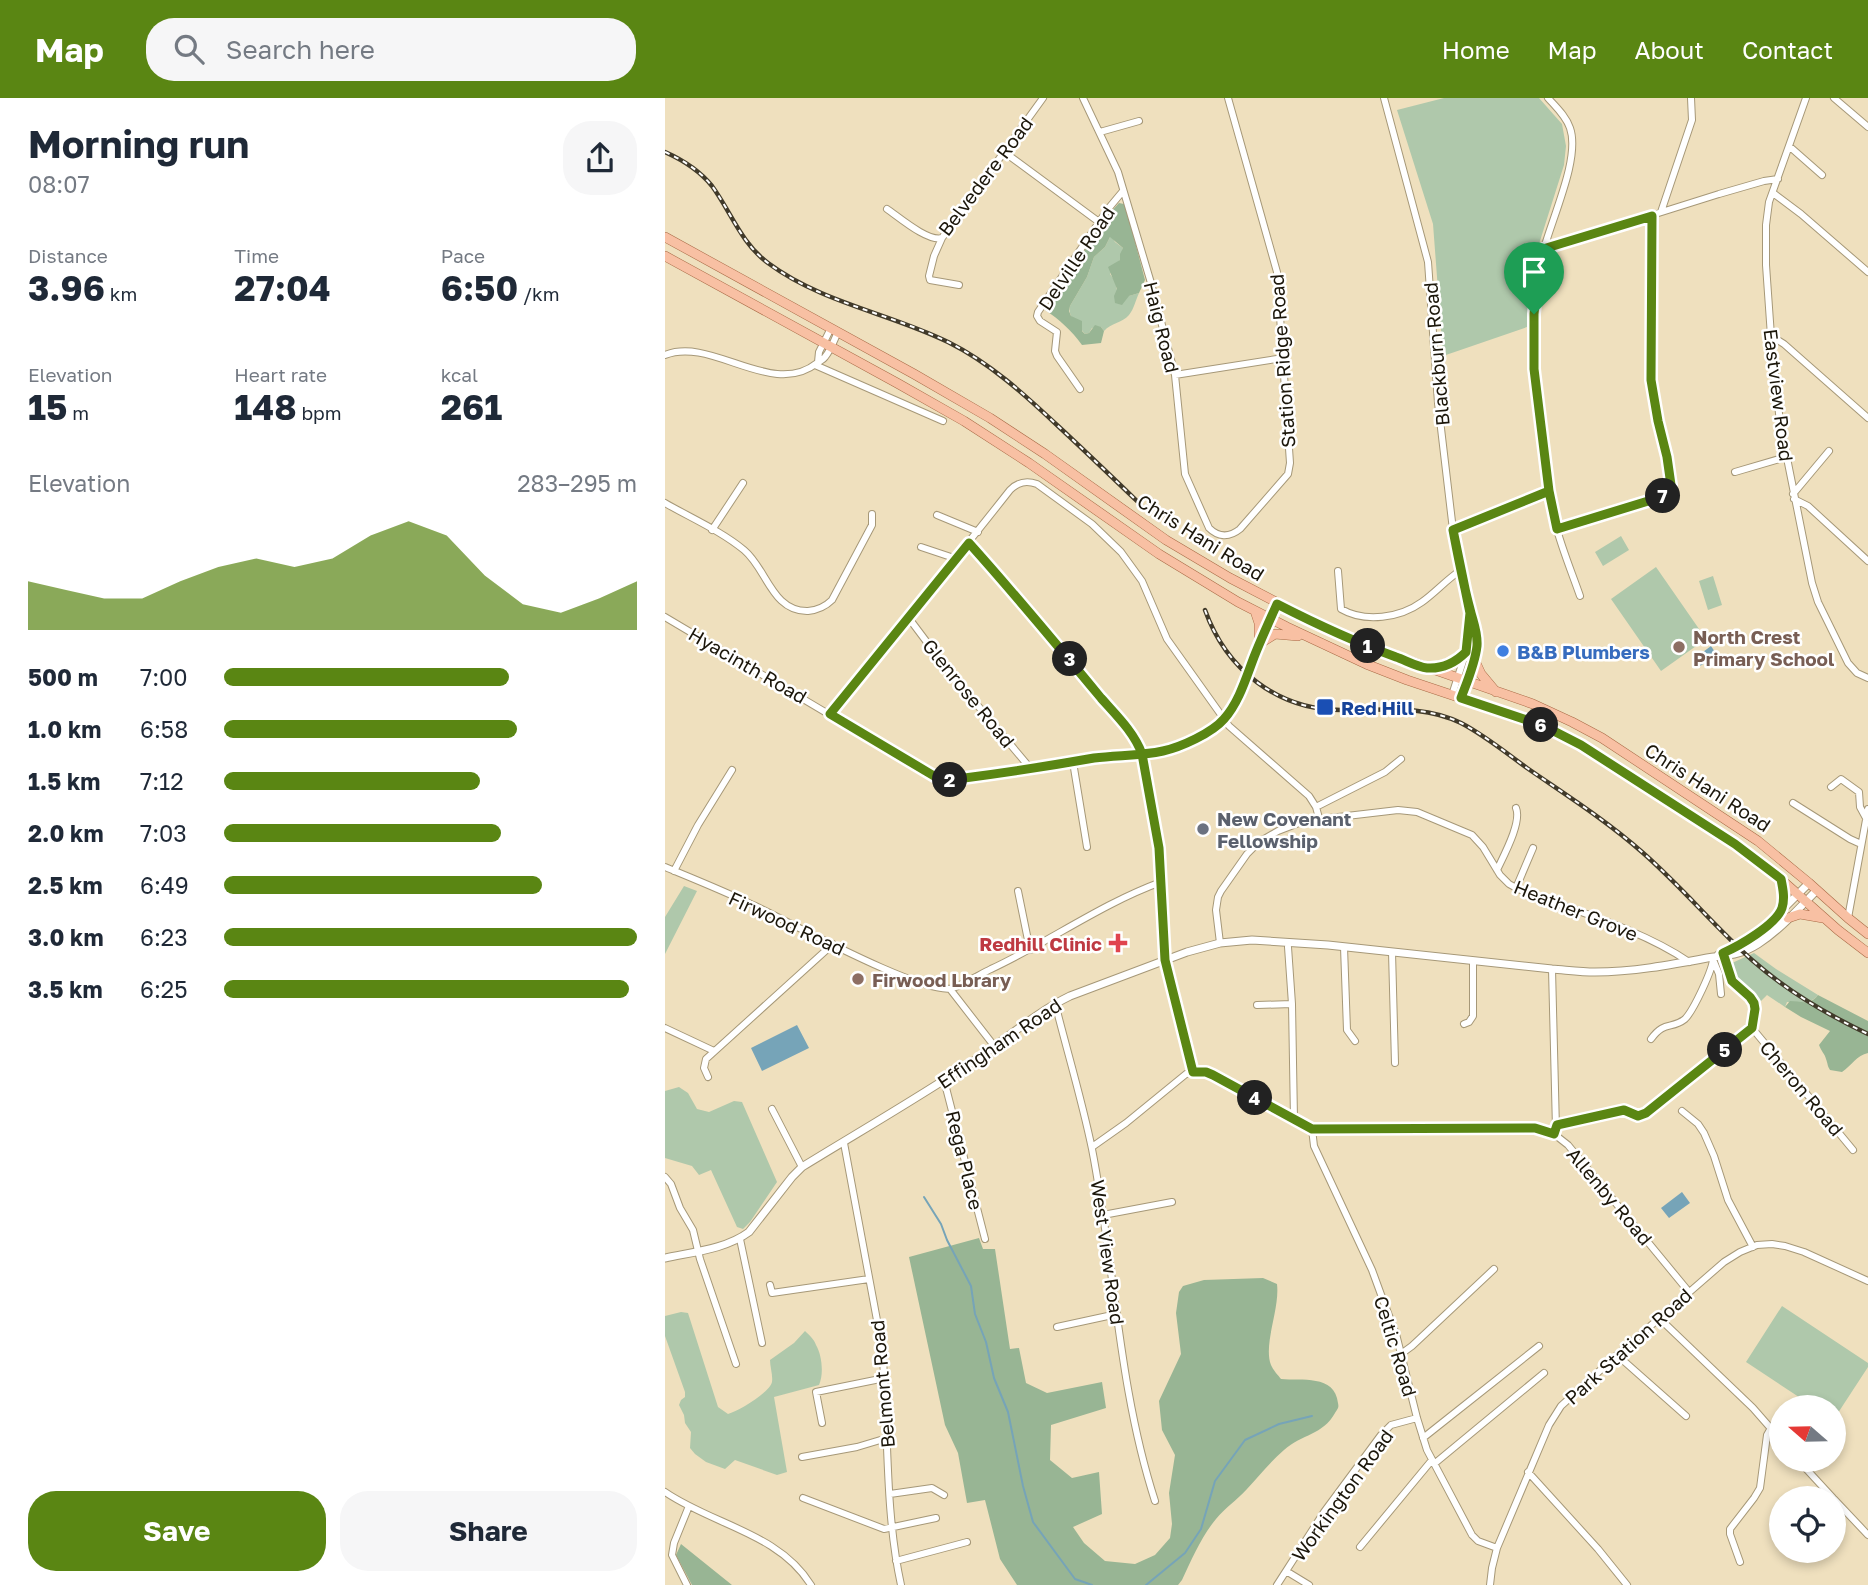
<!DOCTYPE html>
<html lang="en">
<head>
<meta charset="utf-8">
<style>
	:root { --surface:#fff; --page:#f6f6f7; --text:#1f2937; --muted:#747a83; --accent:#5a8613 }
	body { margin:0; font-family:"Golos Text",sans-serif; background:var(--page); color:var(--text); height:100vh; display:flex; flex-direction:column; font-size:26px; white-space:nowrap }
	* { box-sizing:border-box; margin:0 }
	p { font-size:23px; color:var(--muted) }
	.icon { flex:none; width:38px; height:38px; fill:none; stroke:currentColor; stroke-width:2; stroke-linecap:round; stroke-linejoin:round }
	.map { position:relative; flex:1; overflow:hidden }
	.side { display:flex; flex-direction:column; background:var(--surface); width:665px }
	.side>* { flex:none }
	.needle { width:46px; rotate:290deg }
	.controls { position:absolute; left:1104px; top:1297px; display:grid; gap:14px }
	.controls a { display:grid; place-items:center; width:77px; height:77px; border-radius:50%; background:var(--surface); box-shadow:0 4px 10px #0003; font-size:35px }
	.pin { position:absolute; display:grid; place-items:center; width:60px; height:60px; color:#fff; margin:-72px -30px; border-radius:50% 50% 50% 0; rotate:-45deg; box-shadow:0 0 7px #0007 }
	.pin .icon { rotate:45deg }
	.km { position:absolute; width:35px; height:35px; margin:-18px; border-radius:50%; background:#222; color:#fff; font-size:19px; line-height:35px; text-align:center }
	.round { display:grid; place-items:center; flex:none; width:74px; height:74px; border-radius:28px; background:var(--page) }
	.headline { display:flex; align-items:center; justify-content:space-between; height:119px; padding:0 28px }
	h1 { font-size:38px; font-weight:700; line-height:52px }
	.metrics { display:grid; grid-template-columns:repeat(3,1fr); gap:10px; height:119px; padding:7px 28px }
	.metrics div { display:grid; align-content:center }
	.metrics b { font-size:35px; font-weight:700 }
	.metrics small { font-size:19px; font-weight:400 }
	.metrics p { font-size:19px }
	.chart { height:196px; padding:14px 28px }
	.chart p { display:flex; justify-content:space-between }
	.chart svg { width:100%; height:126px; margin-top:7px; fill:var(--accent); opacity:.7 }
	.cta { display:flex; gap:14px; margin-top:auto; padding:14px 28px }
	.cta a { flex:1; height:80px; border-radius:28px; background:var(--accent); color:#fff; font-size:28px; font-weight:700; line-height:80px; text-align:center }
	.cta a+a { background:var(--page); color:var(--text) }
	ul { padding:0 28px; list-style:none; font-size:23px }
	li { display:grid; grid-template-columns:112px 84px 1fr; align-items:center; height:52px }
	li i { height:18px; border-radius:9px; background:var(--accent) }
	header { display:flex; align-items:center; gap:42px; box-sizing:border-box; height:98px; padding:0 35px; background:var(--accent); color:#fff }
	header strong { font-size:33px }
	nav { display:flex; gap:38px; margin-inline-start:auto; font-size:24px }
	.search { width:490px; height:63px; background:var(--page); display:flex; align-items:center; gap:18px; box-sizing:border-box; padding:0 24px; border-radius:28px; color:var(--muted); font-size:26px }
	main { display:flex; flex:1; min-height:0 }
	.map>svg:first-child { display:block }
	.green { fill:#afc8ab }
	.forest { fill:#98b594 }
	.water { fill:#76a4b8 }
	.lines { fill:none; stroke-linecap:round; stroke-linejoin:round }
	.stream { stroke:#76a4b8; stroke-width:2 }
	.minor-casing { stroke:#a69878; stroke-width:8 }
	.tertiary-casing { stroke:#a69878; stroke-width:9 }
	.primary-casing { stroke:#a86945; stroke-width:10 }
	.minor { stroke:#fff; stroke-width:6 }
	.tertiary { stroke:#fff; stroke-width:7 }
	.primary { stroke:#f8c0a3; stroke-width:9 }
	.rail-casing { stroke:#413a2a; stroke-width:4.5 }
	.rail { stroke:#fff; stroke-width:2; stroke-dasharray:5; stroke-linecap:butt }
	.minor-bridge-casing { stroke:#a69878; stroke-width:8; stroke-linecap:butt }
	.minor-bridge { stroke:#fff; stroke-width:6 }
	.route-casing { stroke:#fff; stroke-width:14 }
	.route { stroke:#5a8613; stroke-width:9 }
	.education-dot { fill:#8d6e63; stroke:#fff; stroke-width:2.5 }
	.shop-dot { fill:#3f7fe0; stroke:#fff; stroke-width:2.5 }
	.transit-dot { fill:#1a4fb4; stroke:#fff; stroke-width:2.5 }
	.worship-dot { fill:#6b7280; stroke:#fff; stroke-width:2.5 }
	.health-dot { fill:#e0444e; stroke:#fff; stroke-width:2.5 }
	.labels { text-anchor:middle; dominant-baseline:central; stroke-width:5; stroke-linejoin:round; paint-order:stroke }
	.street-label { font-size:19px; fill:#1b160a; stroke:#fff }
	.education-label { font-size:19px; font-weight:bold; fill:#785e54; stroke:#fff; text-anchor:start }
	.shop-label { font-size:19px; font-weight:bold; fill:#366cbe; stroke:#fff; text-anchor:start }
	.transit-label { font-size:19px; font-weight:bold; fill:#164399; stroke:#fff; text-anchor:start }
	.worship-label { font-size:19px; font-weight:bold; fill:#5b616d; stroke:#fff; text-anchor:start }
	.health-label { font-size:19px; font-weight:bold; fill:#be3a42; stroke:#fff; text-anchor:end }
</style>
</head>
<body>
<header>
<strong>Map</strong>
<div class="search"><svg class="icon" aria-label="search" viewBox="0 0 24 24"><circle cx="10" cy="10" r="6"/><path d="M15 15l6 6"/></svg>Search here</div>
<nav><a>Home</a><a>Map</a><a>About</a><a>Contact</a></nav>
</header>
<main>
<section class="side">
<div class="headline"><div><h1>Morning run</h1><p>08:07</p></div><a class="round"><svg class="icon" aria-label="share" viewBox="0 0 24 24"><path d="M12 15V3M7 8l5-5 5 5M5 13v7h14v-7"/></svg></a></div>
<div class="metrics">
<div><p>Distance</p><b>3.96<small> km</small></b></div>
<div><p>Time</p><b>27:04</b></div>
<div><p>Pace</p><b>6:50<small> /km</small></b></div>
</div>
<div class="metrics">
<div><p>Elevation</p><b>15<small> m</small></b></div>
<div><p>Heart rate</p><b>148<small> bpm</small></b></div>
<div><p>kcal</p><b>261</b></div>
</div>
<div class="chart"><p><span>Elevation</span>283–295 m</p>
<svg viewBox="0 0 160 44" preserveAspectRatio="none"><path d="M0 44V27L10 30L20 33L30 33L40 27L50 22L60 19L70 22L80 19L90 11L100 6L110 11L120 25L130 35L140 38L150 33L160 27V44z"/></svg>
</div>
<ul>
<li><b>500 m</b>7:00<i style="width:69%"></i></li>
<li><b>1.0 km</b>6:58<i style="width:71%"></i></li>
<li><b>1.5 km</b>7:12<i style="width:62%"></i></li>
<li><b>2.0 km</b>7:03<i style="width:67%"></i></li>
<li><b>2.5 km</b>6:49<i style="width:77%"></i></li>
<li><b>3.0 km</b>6:23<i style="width:100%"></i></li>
<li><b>3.5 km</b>6:25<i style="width:98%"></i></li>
</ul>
<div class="cta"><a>Save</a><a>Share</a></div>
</section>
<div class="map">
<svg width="1203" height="1487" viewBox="0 0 1203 1487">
	<rect width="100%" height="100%" fill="#efe0be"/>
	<path class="green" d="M779,0H874L897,26L901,48L899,67L868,165L865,228L778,258L768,126L732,12Z
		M445,139H447L450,144L458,150L455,162L445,176L450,183L452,192L464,198L474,195C471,201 469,211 464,217C457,225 446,225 439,233L436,229L427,230L424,235L420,236C414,228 402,219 405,208L422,179L429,159L440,149Z
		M956,438L964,452L938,468L930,454Z
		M991,469L1041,541L996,573L946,501Z
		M1048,478L1057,507L1043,512L1034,483Z
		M19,788L32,793L0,856V819Z
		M1089,855L1111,871L1153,897C1145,907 1133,905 1122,904L1120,909L1102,897L1096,903C1090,900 1088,895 1083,890C1073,882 1067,879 1067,865Z
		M14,989L23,995L32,1011L44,1014L69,1003L77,1004L112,1084L85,1124L78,1131L72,1129L46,1072L34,1077L27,1068L0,1060V993Z
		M1117,1208L1203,1265V1269L1169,1321V1309H1149L1081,1264Z
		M16,1214L23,1215L53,1309L63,1316C74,1313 105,1294 107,1284C108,1277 105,1269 105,1262L129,1245L140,1233C144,1237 149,1241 151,1247C157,1257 159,1276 154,1287L109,1299L122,1374L112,1377L70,1362L60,1371L41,1364L30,1356L25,1350L26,1334L20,1325L19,1317L14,1307L16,1302L20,1299V1294L0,1238V1218Z"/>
	<path class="forest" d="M454,105L459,106L461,109L480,182L474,195L464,198L457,207L450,205L449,198L452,191L443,169L455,162V156L458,150L445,139L440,149L429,159L422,179L405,208L404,213L406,218L417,223V233L420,236L424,235L430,227L436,229L439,233L436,245L417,247C406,232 395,222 380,212L443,117Z
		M1153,897L1203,923V955C1192,957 1186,968 1177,974L1165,972C1162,967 1163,966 1161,961C1160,956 1156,953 1154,947L1165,933L1136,919L1120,909L1125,903C1136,903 1145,908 1153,897Z
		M314,1140L318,1151H330L345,1251L354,1250L361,1285L382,1295L437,1284L441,1310L386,1327L385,1362L407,1380L434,1374L437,1416L408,1429L419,1445L440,1463L470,1466L490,1457L505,1440L507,1426L504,1395L510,1357L497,1332L494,1303L516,1256L511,1215L514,1194L518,1188L539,1182L598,1180L612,1186C615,1211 598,1246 606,1267C608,1272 613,1277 616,1281C636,1283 670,1276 673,1305C674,1310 673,1310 670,1315C658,1337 637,1336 619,1352C606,1363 594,1378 582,1391C572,1402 560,1410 551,1421C536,1439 527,1461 517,1482L513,1487H352L335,1461L320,1402L302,1405L293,1355L280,1327L244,1159Z
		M16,1446L67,1487H27L11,1457Z"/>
	<path class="water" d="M1046,548L1052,557L1035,568L1030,560Z
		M132,927L144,950L97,973L86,950Z
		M1017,1094L1025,1105L1004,1120L996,1110Z"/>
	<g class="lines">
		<path class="stream" d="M259,1099L276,1126L282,1142L306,1188L310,1216L321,1244L329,1280L343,1314L358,1388L368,1424L410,1481L427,1487
			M481,1487L520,1455L536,1431L550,1383L580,1342L614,1326L647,1318"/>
		<defs>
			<path id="minor" d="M418,0L453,74L486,185L510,277L520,376L544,430C553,439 564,440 575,431L623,376L625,365L612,174L563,0
				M719,0L763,164L773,305L788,432L805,515L811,528L812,541L811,555L796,600
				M883,0C891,9 901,18 905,30C917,64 879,135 873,174C868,204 866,239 869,269C870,291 875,312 877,333C881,365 883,396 891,428C897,451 907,475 915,498
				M1141,0L1104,104L1101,127V167L1106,238L1115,325L1147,485L1153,504L1183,565L1192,575L1203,580
				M1169,0L1203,29
				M435,34L474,23
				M1124,48L1157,77
				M339,54L434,124
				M1108,95L1136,116L1203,174
				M222,111C235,120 263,144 277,140L378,0
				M996,114L1027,22L1026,0
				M277,140L269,158L264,178L265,182L294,187
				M879,151L1054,96L1099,83L1113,81
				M1106,238L1119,246L1203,320
				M0,257C47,238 107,301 152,265C156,262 157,263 160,259C166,252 169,242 173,234
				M153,264L154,254L166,230
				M150,267L278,323
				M510,277L618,260
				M415,291L392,258L390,253L392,234L375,223L372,218L373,214L443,111L458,93
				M1070,374L1121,359
				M1128,396L1164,353
				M1129,401L1143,408L1203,463
				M0,405C26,420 56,433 79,452C102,471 107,514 143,513C153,512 160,509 167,502L207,427V416
				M272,417L313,434
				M892,431L1006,396V387L1002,359L993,323L986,282L987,118
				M47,432L78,385
				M788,432L883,393
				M304,445L412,569L467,637L475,650L494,750L500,861L528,974
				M256,449L292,461
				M673,473L676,511C700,525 735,520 757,504C771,494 781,482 796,472
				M0,519L261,674C269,678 277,682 286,682C299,682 311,679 323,677C359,673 394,666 429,660C459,656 490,658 518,646C548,634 561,622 575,594
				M243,519L282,571L366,671
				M586,567L613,506
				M787,597L801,554L805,517
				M165,616C225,541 286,467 345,392C353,384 361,382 372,386L427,426L456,454L477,483L502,541L564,628L644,698L651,709L654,720
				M408,664L422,749
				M1166,689L1176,681L1194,694L1195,709L1201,720
				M1128,705L1185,741L1196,746
				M651,709L720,674L736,661
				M0,769C29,781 59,793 88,807C121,822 260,899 288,890C301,885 314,877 326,871C384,844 436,806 496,784
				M832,772C839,757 857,724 851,710
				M9,773L33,727L67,672
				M851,790L868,750
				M353,793L365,852
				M1183,820L1203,711
				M555,845L551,812L553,799L556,793L582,756L594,744L613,733L639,723L733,712L752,714L807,737L818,749L835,777L844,786L853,791C907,812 976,831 1024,864
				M623,849L627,906L629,1021
				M679,849L682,932L690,943
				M727,854L730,965
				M1058,855L1067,883L1085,899L1089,905L1090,911L1087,930L1188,1052
				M1049,864L1054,876L1056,896
				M887,871L891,1031
				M285,891L330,949
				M390,905C402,953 417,1002 427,1051C450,1168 453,1289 490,1403
				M592,907L627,906
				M799,926L804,924L808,918V863
				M0,930L49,953
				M986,941C1000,922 1006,932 1020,921C1028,913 1049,870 1048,859
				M43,979L39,970L41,961L168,846
				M279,982L320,1141
				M107,1011L137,1069
				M1017,1013L1033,1026L1039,1035L1049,1058L1063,1102L1088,1149
				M892,1027L959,1012L972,1018L979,1017L1087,930
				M647,1031L649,1048L707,1172L718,1202L731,1236L752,1320L762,1352L807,1437L813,1443L832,1450
				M179,1045L217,1249C224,1328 219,1409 236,1487
				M427,1049L461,1025L521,976L534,974L548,977L647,1031H877L889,1036L903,1047L1024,1194
				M0,1079L6,1086L15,1110L28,1132L35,1161L71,1266
				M438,1117L507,1104
				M75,1141L97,1245
				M105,1187L107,1195L204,1181
				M994,1220L1088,1310L1116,1342
				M392,1229L452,1216
				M736,1256L747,1248L829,1171
				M952,1257L1021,1318
				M157,1325L151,1294L220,1280
				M758,1340L874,1248
				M137,1359L192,1349L222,1340
				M1133,1362L1168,1400
				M769,1366L879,1275
				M863,1374L933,1451L962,1487
				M0,1394C48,1427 114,1435 146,1487
				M225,1396L267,1390L279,1397
				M138,1400L219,1431L271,1420
				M1169,1401L1203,1437
				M695,1449L767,1362
				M231,1463L302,1444
				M1075,1464L1065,1436V1431L1089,1400L1095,1390L1102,1337L1106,1330
				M621,1473L644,1487
				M22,1487L7,1457L9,1445L24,1408
				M612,1487L659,1414L716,1337L726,1327L752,1320
				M825,1487L827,1470L832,1450L884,1327L896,1308L952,1257L1059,1164L1075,1154L1092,1147L1107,1146L1120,1148L1139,1154L1203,1183"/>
			<path id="tertiary" d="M1053,857L1083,842L1102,827L1144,785
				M0,1160C28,1154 61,1151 84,1134L127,1079L137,1069C194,1034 251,1001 307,964C340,942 370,915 405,898L522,854L555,845L587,842L663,847L887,871C901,872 916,874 930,874C967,874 1005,867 1042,860C1062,857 1074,858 1093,846C1115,832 1134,810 1152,792"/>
			<path id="primary" d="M0,139L249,276L325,320L380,356L501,442L565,480L657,528L707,550L868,606L907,624L937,640L1093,743L1144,785L1183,820L1203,836
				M0,158L232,285L299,323L364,365L494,456L573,504L622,529L701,566L742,582L877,627L916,647L1070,746L1111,777L1173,832L1203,855
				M590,513L594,525V546
				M594,546L610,536L633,538
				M809,561L816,576L831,594
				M763,570C779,567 789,565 801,554
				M1116,781L1118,798L1116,813
				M1123,820L1135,816L1158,820"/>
		</defs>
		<use href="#minor" class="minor-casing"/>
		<use href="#tertiary" class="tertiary-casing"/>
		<use href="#primary" class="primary-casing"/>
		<use href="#minor" class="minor"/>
		<use href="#tertiary" class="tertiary"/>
		<use href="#primary" class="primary"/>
		<defs>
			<path id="rail" d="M0,54C18,62 35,73 47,88C66,114 76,145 103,165C157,205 224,215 283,244C325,265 359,296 393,328C420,353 447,379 474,405
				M540,512C561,571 612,612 676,612C717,613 757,606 796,625C819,637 840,654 862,670C901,697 942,723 977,754C1016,788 1049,828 1087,862C1122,893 1161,916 1203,936"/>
		</defs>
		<use href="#rail" class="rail-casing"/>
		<use href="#rail" class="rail"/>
		<defs>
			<path id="minor-bridge" d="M575,594L586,567"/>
		</defs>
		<use href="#minor-bridge" class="minor-bridge-casing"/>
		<use href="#minor-bridge" class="minor-bridge"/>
	</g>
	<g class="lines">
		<defs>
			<path id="route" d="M869,216V271L884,393L788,432L805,515L801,554C791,564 777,571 762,570C752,569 740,562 731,559C690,544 651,526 612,506C604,524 596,541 589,559C581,580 574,604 559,621C547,635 516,649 498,653C476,658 452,657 429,660C384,668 338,675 292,681L283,682L269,678L165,616L304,445C349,495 393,548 436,600C451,617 469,634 477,656L494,750L500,862L528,974H541L548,977L647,1031L870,1030L889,1036L892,1027L959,1012L973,1018L981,1015L1087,930L1090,911L1089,905L1085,899L1067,883L1058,855C1074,848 1111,827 1117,810C1120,801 1118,791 1116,781L1070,746L916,647L877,627L796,600C802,584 810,566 812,548C813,534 808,524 805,511C798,485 793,458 788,432L884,393L892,431L1006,396V387L1002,359L993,323L986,282L987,118L878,151L873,173L869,216"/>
		</defs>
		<use href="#route" class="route-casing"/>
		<use href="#route" class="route"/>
	</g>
	<g class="education-dot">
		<circle cx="1014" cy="549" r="7"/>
		<circle cx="193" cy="881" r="7"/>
	</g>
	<circle class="shop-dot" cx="838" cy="553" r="7"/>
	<rect class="transit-dot" x="651" y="600" width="18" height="18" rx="3.5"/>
	<circle class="worship-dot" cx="538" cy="731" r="7"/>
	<path class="health-dot" d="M449.5 834.5h7v7h7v7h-7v7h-7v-7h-7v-7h7z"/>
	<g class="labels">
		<g class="street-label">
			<text transform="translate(320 78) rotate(-53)">Belvedere Road</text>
			<text transform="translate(411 160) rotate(-56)">Delville Road</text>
			<text transform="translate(497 229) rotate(76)">Haig Road</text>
			<text transform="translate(771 256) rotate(-95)">Blackburn Road</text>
			<text transform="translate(617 263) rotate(-94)">Station Ridge Road</text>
			<text transform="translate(1114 297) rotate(83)">Eastview Road</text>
			<text transform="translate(536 439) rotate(32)">Chris Hani Road</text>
			<text transform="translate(83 567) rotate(30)">Hyacinth Road</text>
			<text transform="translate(304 595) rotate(51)">Glenrose Road</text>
			<text transform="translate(1043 689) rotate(33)">Chris Hani Road</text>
			<text transform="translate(911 812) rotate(22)">Heather Grove</text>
			<text transform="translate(122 825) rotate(25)">Firwood Road</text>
			<text transform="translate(334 945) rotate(-34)">Effingham Road</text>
			<text transform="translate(1137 990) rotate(50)">Cheron Road</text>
			<text transform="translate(300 1062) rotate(76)">Rega Place</text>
			<text transform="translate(945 1098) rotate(50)">Allenby Road</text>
			<text transform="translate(443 1154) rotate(82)">West View Road</text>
			<text transform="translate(731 1248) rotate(73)">Celtic Road</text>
			<text transform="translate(963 1248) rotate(-42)">Park Station Road</text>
			<text transform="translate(217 1286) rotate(-95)">Belmont Road</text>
			<text transform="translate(677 1397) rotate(-54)">Workington Road</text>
		</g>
		<g class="education-label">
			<text x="1028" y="538">North Crest<tspan x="1028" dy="22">Primary School</tspan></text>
			<text x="207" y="881">Firwood Lbrary</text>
		</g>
		<g class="shop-label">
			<text x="852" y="553">B&amp;B Plumbers</text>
		</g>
		<g class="transit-label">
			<text x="676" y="609">Red Hill</text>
		</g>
		<g class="worship-label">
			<text x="552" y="720">New Covenant<tspan x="552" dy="22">Fellowship</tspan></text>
		</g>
		<g class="health-label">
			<text x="437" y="845">Redhill Clinic</text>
		</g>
	</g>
</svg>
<div class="controls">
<a><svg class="needle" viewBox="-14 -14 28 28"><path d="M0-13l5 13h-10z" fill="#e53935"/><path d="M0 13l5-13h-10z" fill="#747a83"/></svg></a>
<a><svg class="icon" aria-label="locate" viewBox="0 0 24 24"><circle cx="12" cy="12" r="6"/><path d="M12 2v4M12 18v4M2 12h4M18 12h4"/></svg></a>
</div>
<div class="pin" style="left:869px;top:216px;background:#1e9e55"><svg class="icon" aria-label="arrive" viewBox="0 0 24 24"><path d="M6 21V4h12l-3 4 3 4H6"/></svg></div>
<b class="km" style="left:703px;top:548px">1</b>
<b class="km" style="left:285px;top:682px">2</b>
<b class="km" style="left:405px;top:561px">3</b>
<b class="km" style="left:590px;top:1000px">4</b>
<b class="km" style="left:1060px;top:952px">5</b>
<b class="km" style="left:876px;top:627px">6</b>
<b class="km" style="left:998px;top:398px">7</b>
</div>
</main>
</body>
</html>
